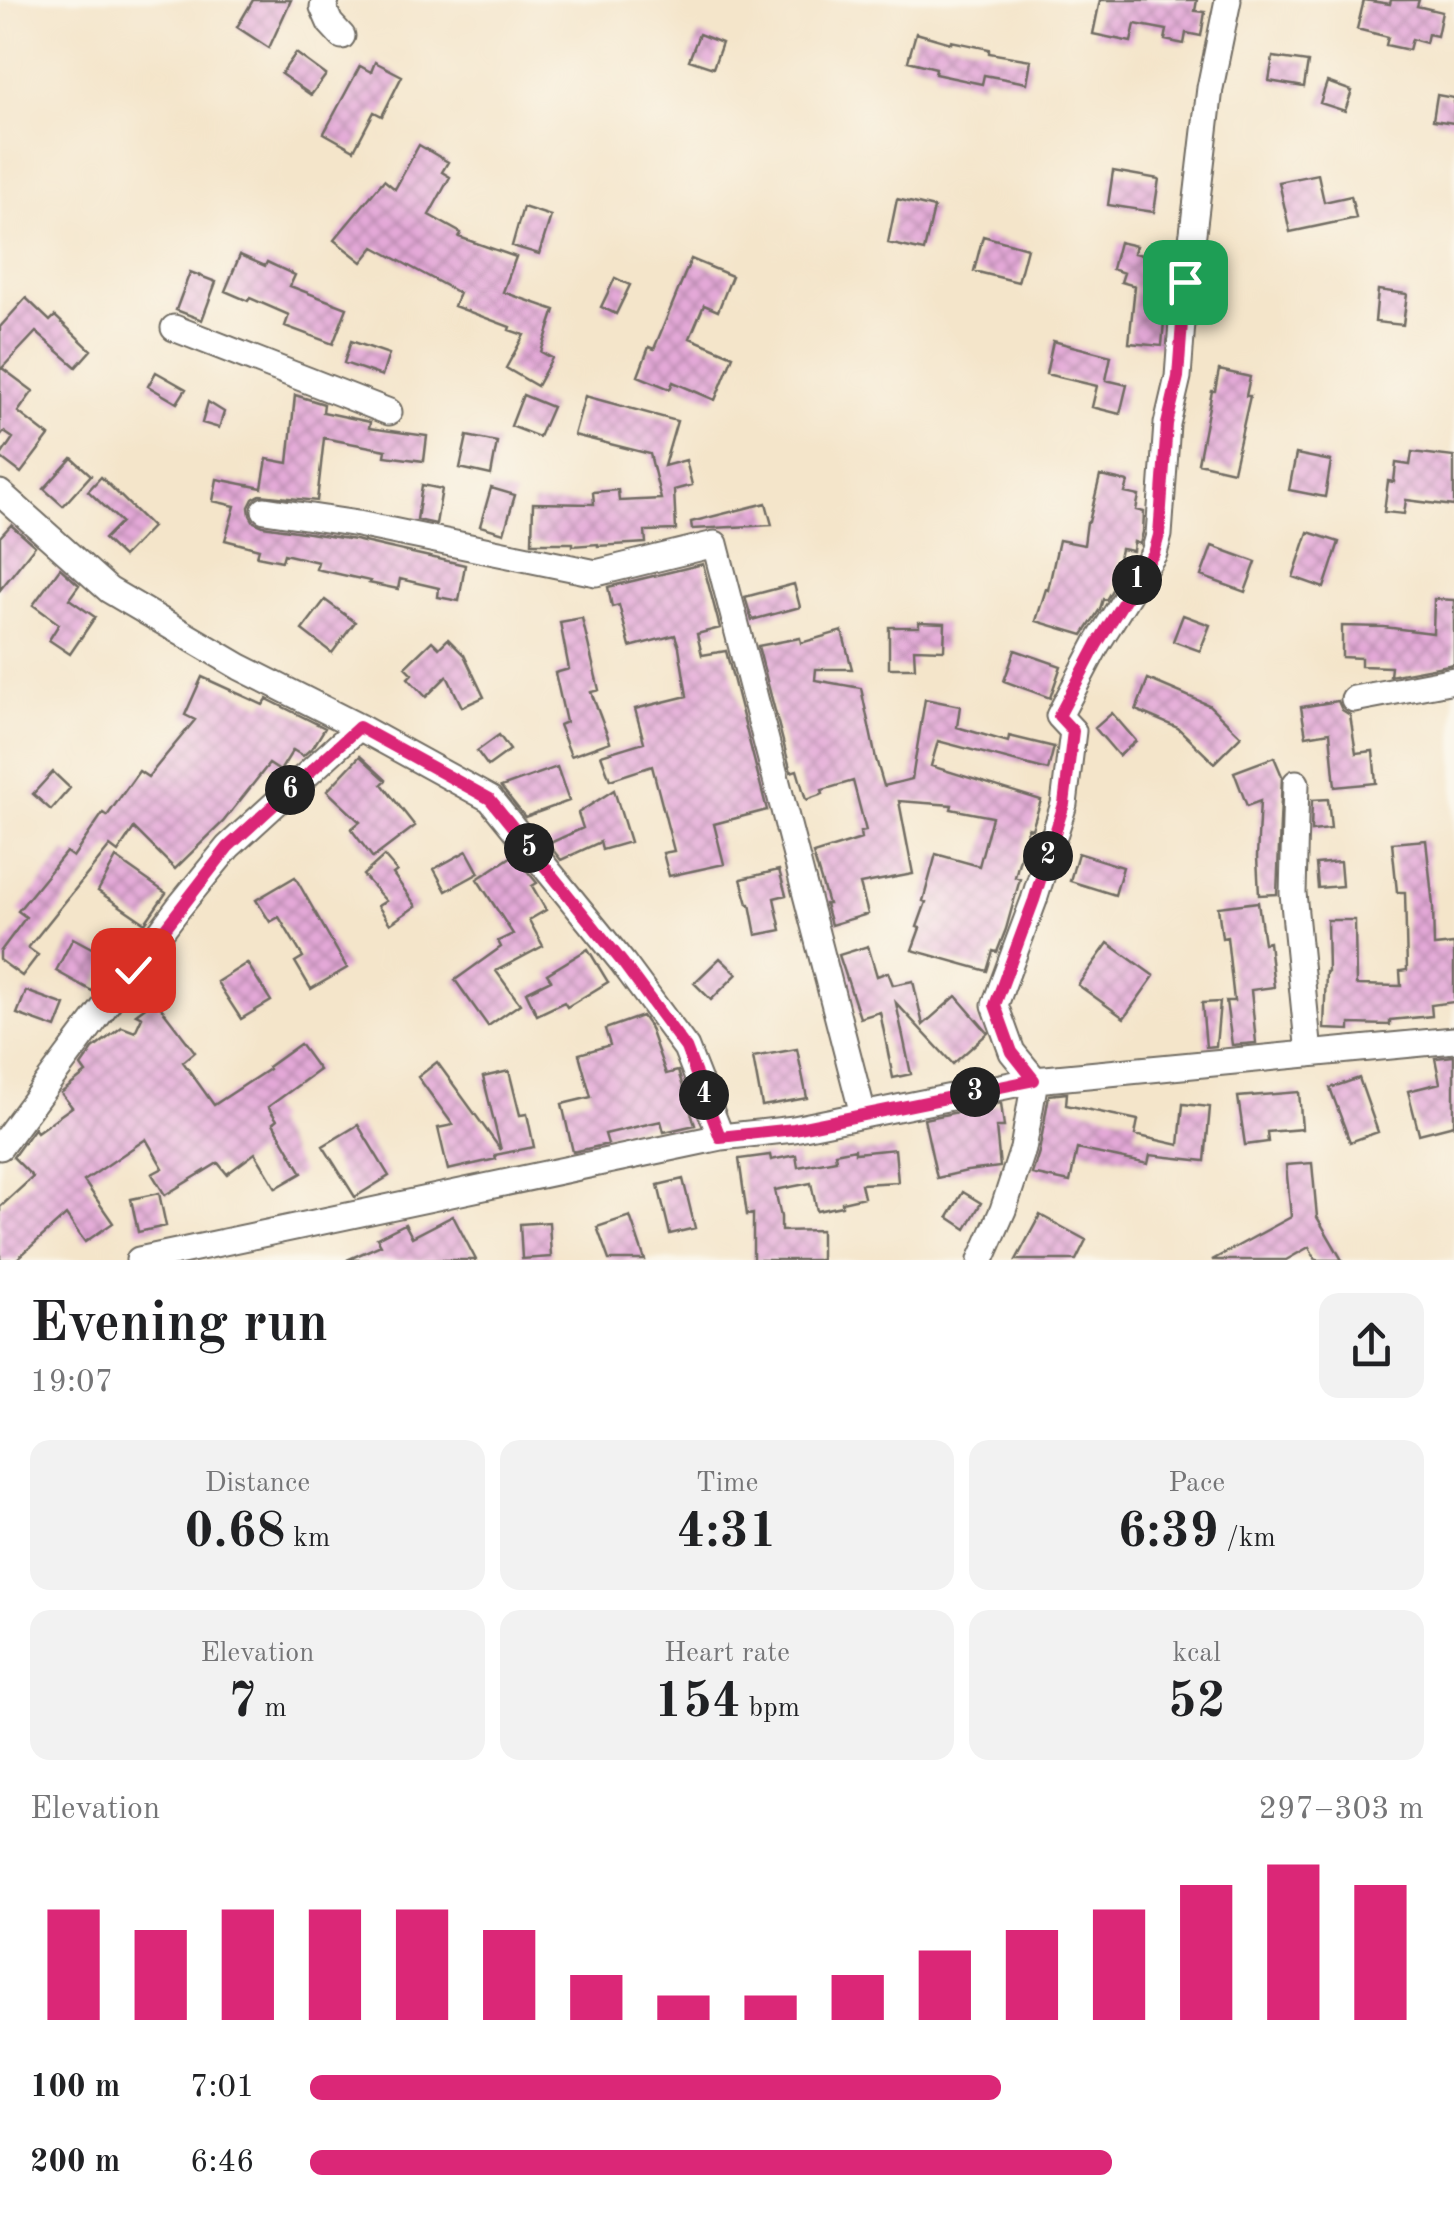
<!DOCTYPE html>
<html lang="en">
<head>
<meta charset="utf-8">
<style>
	:root { --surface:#fff; --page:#f2f2f2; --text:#202124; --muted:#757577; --accent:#db2777 }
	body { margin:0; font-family:"Old Standard TT",serif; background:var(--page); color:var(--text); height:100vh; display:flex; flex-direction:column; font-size:38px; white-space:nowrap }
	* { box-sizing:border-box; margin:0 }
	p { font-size:32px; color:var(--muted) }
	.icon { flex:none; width:55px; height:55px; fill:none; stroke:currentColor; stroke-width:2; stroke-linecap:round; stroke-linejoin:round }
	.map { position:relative; height:1260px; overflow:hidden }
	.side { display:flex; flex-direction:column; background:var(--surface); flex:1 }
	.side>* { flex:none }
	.pin { position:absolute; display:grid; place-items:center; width:85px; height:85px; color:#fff; margin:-42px; border-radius:20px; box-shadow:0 5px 15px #0006 }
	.km { position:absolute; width:50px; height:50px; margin:-25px; border-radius:50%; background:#222; color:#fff; font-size:28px; line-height:50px; text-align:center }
	.round { display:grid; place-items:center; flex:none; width:105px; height:105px; border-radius:20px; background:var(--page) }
	.overview { display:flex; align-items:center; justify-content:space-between; height:170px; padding:0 30px }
	h1 { font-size:55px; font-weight:800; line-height:75px }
	.figures { display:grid; grid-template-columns:repeat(3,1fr); gap:15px; height:170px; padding:10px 30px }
	.figures div { display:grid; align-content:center; border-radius:20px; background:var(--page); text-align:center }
	.figures b { font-size:50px; font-weight:800 }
	.figures small { font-size:28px; font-weight:400 }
	.figures p { font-size:28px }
	.chart { height:280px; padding:20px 30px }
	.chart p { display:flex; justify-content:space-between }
	.chart svg { width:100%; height:180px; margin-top:10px; stroke:var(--accent); stroke-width:6 }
	ul { padding:0 30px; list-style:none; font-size:32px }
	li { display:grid; grid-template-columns:160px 120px 1fr; align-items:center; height:75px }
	li i { height:25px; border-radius:12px; background:var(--accent) }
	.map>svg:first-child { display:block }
	.building { fill:url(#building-cross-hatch) }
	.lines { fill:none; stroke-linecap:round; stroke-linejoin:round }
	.minor-casing { stroke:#716c63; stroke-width:29 }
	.minor { stroke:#fff; stroke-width:25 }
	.route-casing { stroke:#fff; stroke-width:20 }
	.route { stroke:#db2777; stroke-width:12 }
</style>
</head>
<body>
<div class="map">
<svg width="1454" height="1260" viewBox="0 0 1454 1260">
	<defs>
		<pattern id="building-cross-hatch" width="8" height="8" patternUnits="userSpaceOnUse" patternTransform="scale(2.5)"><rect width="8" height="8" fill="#e4a9d8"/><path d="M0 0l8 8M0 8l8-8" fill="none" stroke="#b98aaf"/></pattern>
	</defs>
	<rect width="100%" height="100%" fill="#fbf7ec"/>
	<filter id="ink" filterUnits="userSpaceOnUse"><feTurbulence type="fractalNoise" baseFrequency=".01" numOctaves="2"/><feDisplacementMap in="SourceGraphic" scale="20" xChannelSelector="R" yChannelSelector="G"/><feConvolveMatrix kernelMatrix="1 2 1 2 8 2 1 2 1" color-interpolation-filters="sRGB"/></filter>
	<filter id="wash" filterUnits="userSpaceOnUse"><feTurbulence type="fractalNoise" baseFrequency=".0048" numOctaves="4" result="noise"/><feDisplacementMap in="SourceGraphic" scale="40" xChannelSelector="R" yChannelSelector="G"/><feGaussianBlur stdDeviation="2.25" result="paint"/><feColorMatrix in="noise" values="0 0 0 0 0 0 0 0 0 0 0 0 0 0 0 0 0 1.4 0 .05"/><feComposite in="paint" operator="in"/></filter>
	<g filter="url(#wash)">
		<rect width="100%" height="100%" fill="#f4e5ca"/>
		<g id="blocks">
			<path class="building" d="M253,0H291L269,48L237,27Z
				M1100,0H1197L1195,11L1205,12L1201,36L1186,33L1184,44L1165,40L1167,30L1135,24L1131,42L1093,34Z
				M1364,0L1390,4L1391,0H1419L1417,6L1442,12L1437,36L1428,34L1426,43L1412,39L1409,50L1386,45L1388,37L1357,29Z
				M916,33L951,43V41L989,49V53L1031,60L1027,83L984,75L982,84L935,74L936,68L908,61Z
				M699,34L722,43L713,68L689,60Z
				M296,53L326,75L311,95L281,74Z
				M1273,57L1308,62L1304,87L1269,81Z
				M375,62L402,76L382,116L374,112L354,150L324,133L360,66L371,72Z
				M1327,82L1352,91L1345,111L1320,103Z
				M1437,95L1454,98V123L1433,120Z
				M419,145L448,162L442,172L450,177L429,215L461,233L459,237L516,257L503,292L555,310L541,352L552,358L537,386L506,368L524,335L509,330L510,327L454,306L459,293L374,247L362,262L334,240L384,180L395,189Z
				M1113,171L1159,179L1154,212L1108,205Z
				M1318,174L1324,202L1351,196L1356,218L1290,232L1279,182Z
				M897,199L934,208L924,251L888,243Z
				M523,207L551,216L539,254L512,246Z
				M983,236L1027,248L1018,282L974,271Z
				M1119,242L1136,246L1134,253L1162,259L1152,307L1165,308L1162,346L1129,343L1135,286L1121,282L1124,273L1112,269Z
				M240,255L265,266L267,262L295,275L290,286L347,308L333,344L285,326L289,315L250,298L248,301L225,291Z
				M691,259L732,276L718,311L704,305L690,338L733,356L715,400L673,382L670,389L638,376L649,347L654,349Z
				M190,272L216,282L202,320L176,310Z
				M615,278L630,285L616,314L601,307Z
				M1378,290L1407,294L1403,325L1375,322Z
				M26,298L50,321L55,316L91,350L76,367L36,332L2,368L33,391L18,412L49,436L21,473L0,457L13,438L4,432L0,437V327Z
				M351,341L389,354L382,376L344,363Z
				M1053,341L1111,356L1106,380L1127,385L1120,414L1092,407L1097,386L1046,374Z
				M1219,370L1250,377L1246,396H1250L1233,471L1198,463L1212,391H1215Z
				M156,372L186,389L177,403L148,386Z
				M295,395L324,404L323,412L370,422L369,428L427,436L424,461L385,456L386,450L324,438L317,501L260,495L253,499L249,507L250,515L254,522L263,526L355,540L465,565L459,601L438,597L439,588L400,579L398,589L369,583L370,581L316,569L318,562L284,554L282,561L257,556L259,549L225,540L235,506L213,501L217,479L262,488L267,459L288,463Z
				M523,395L552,407L539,437L511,426Z
				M585,396L677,421L664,466L686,460L692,485L674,490L676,530L645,531L646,543L598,546V544L573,546V543H532L533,503L594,504L593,492L618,490L619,501L661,499L650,454L574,435Z
				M208,402L224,412L219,428L202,423Z
				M467,436L497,442L491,475L460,468Z
				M1412,452L1454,457V506L1406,500L1404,514L1384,512L1388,481L1394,482L1396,463L1410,465Z
				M1296,454L1331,461L1325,497L1289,490Z
				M72,458L91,475L63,506L44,489Z
				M1100,476L1128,482L1125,493L1139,496L1136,510L1144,512L1143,532L1140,544L1134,542L1133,551L1121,549L1113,588L1106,600L1103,599L1100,609L1083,635L1036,621L1046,589L1048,590L1059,540L1084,545L1087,522H1089Z
				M101,477L152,527L123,557L104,539L121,522L88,491Z
				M422,485L442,489L436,524L417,520Z
				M491,488L515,495L504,533L480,526Z
				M766,503L772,525L692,529L691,522Z
				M11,525L35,546L0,590V537Z
				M1308,532L1339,542L1324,588L1293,577Z
				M1212,546L1256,562L1245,592L1201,576Z
				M703,564L720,628L697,634L702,655L726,651L767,810L714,824L724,864L669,876L663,853L674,851L652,766L610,780L601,755L644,742L635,709L687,696L679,647L675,635L630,647L619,605L612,607L608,587Z
				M60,568L79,585L69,599L95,617L70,654L49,640L59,624L33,605Z
				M794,584L800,607L752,620L745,597Z
				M1434,599L1454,600V664L1390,676L1391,667L1361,666V658L1342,657V626L1384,627L1433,633Z
				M325,600L355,622L332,653L302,630Z
				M1183,615L1210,625L1200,651L1173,641Z
				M582,618L599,690L591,692L610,742L571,756L559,725L566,722L555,673L569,669L560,622Z
				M919,622L945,623L944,650L914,649L915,668H889V627H919Z
				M842,631L852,669H816L815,680L861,688L876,759L884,786L912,779L925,699L960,706L957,727L1008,742L1009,736L1054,747L1048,770L938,741L931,766L1041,800L1032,829L1028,828L1015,877L1020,879L1006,929L997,952L993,951L987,971L912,950L920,928L917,927L926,902L923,901L936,854L979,866L992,817L951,809L952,805L899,801L913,874L860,884L868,914L831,925L825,904H828L813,854L861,839L860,832L866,831L853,781L822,790L823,794L806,800L797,770L791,772L758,646L800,638L801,643Z
				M448,639L464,655L484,697L462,707L447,676L426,697L408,678L412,674L405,667L432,641L439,648Z
				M1015,650L1061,666L1050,698L1004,681Z
				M202,677L263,705L267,699L325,728L314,746L303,756L293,750L280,771L269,764L223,822L175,869L134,828L118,852L110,846L28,948L38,955L22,976L0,960V952L26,917L18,911L66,852L73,857L103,813L107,816L139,771L148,777L195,720L185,715Z
				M1148,679L1209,705L1241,736L1214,763L1178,728L1136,710Z
				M1338,701L1342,710L1350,715L1356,753L1373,751L1376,783L1335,787L1330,732L1306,736L1301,707Z
				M1112,713L1136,741L1119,756L1095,728Z
				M499,735L510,750L488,766L477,751Z
				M360,756L386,780L382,784L415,826L373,858L351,829L360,822L327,791Z
				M1274,757L1282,776L1277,894L1259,895L1257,857L1260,801L1247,806L1234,772Z
				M557,767L569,801L525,817L501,787Z
				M53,772L70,788L51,810L33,794Z
				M614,790L630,842L602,850L600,842L561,860L548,844L583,828L578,813Z
				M1328,799L1331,829L1311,831L1312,800Z
				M1426,840L1433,906L1434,946L1454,944V1002L1431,1005L1432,1016L1390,1020V1025L1350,1024V1030L1324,1029L1326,972H1328L1327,920H1355L1356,985L1401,986L1400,971L1407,970L1405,892H1397L1392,843Z
				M467,851L479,873L446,891L434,869Z
				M1078,853L1123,867L1115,895L1070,881Z
				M514,855L537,883L532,886L546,910L529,920L543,946L496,971L520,1004L488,1026L455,980L501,947L498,941L513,934L477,879Z
				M384,856L397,871L393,874L416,906L390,924L378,906L386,901L363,875Z
				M116,858L166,893L145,923L98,891Z
				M1340,862L1342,886L1318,888L1316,864Z
				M779,870L786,895L774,898L781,930L756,935L750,904H748L741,879Z
				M295,877L347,968L311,989L295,962L303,957L279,917L270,922L256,900Z
				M1258,902L1264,943L1269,942L1274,987L1251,990L1256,1043L1232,1045L1226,1001H1234L1227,937L1222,938L1218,907Z
				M73,938L110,958L92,991L56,971Z
				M1108,943L1154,976L1124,1018L1078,985Z
				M868,946L877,976L888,972L893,985L913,981L923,1025L956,996L988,1033L953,1064L896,1003L911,1074L893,1078L880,1012L860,1018L839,955Z
				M588,949L608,982L567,1007L564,1002L537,1015L526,992L551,980L547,974Z
				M720,958L737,974L711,1000L694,983Z
				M247,963L271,1001L241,1019L217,982Z
				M26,991L65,1005L56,1028L17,1014Z
				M155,1000L195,1052L183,1062L214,1105L269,1069L268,1067L300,1044L319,1070L268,1107L277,1120L273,1123L302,1173L276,1188L255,1153L227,1174L218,1163L165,1195L152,1174L163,1168L146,1139L84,1181L113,1223L85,1242L66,1215L16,1260H0V1207L33,1177L13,1157L34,1128L37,1132L72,1107L61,1093L86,1073L81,1066L93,1049L122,1027L135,1032L142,1017L136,1014Z
				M1220,1002L1216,1046L1206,1047L1202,1003Z
				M642,1016L649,1026L666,1074L678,1071L695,1125L664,1132L661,1121L605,1134L608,1144L573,1152L562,1104L591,1097L579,1054L610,1045L605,1029Z
				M797,1049L807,1098L762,1106L753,1057Z
				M1454,1056V1125L1419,1134L1408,1091L1440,1083L1435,1058Z
				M437,1062L501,1150L483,1077L509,1071L520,1115L527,1114L534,1147L495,1155L496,1159L448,1170L438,1128L453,1125L418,1077Z
				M1359,1078L1378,1132L1350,1142L1330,1088Z
				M1299,1092L1302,1129L1267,1132L1268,1142L1245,1145L1238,1097Z
				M1067,1093L1066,1105L1138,1120L1135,1135L1179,1145L1183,1104L1210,1107L1205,1161L1150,1155L1148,1164L1077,1149L1070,1182L1032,1174L1039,1152L1049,1095Z
				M1001,1103L1004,1127H996L1000,1167L967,1171L937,1178L924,1119Z
				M358,1125L389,1176L355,1197L323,1146Z
				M855,1149V1153L895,1149L898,1182L861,1184L864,1197L842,1202V1206L817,1211L811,1183L775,1190L781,1217V1231L821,1230V1260H753V1214L747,1215L739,1159L770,1155L771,1160L796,1155L798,1167L836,1160L835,1153Z
				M1312,1163L1317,1217L1342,1260H1316L1309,1247L1286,1260H1212L1291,1217L1286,1165Z
				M683,1179L695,1228L670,1234L658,1185Z
				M963,1192L981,1203L966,1229L948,1217Z
				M159,1193L166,1226L138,1232L131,1199Z
				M1040,1215L1086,1240L1076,1260H1016Z
				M453,1216L476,1260H347L381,1245L377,1238L405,1224L412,1237Z
				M630,1216L645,1260H609L597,1227Z
				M549,1222L551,1257L522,1259L520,1224Z"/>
		</g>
	</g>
	<g filter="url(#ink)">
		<use href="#blocks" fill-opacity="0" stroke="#716c63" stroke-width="2.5"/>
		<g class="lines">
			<defs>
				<path id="minor" d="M326,0L323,7L330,23L342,36
					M174,328L389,412
					M0,493L109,590L240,667L359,727L490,799L623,963L686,1048L721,1137
					M265,510L358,524L596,573L715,544L863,1114
					M1354,699L1454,680
					M1296,783L1293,893L1309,1054
					M0,1147L179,907L228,847L359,727
					M139,1260L721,1137L794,1129L1035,1080L1454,1040
					M981,1260L1003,1210L1023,1149L1035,1080L1012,1052L995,1005L1034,900L1064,804L1073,731L1059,716L1097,644L1154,553L1159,535L1167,424L1178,377L1185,282L1193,233L1210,88L1228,0"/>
			</defs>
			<use href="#minor" class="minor-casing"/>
			<use href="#minor" class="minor"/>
		</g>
	</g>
	<g class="lines" filter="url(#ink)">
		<defs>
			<path id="route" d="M133,970L228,847L359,727L490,799L623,963L686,1048L720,1137L794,1129L1034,1080L1012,1052L995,1005L1034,900L1064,804L1073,731L1059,716L1097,644L1154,553L1159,535L1167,424L1178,377L1185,282"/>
		</defs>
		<use href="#route" class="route-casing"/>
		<use href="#route" class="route"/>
	</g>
</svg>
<div class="pin" style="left:1185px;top:282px;background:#1e9e55"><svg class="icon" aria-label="arrive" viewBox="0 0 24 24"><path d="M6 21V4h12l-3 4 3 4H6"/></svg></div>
<div class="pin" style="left:133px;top:970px;background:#d93025"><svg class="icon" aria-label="check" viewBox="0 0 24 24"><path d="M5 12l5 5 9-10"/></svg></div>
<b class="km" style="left:1137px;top:580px">1</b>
<b class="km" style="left:1048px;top:856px">2</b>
<b class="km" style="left:975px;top:1092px">3</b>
<b class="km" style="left:704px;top:1095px">4</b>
<b class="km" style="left:529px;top:848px">5</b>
<b class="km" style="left:290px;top:790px">6</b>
</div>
<section class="side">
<div class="overview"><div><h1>Evening run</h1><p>19:07</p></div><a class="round"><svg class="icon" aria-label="share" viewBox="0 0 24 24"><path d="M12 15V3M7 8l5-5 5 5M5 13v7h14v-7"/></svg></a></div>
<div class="figures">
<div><p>Distance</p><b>0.68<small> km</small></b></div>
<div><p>Time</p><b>4:31</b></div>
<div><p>Pace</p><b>6:39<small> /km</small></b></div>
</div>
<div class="figures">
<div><p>Elevation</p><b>7<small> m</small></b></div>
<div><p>Heart rate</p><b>154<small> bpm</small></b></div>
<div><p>kcal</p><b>52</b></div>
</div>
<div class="chart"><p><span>Elevation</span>297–303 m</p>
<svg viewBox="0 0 160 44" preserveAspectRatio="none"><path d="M5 44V17M15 44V22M25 44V17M35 44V17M45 44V17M55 44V22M65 44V33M75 44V38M85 44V38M95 44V33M105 44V27M115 44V22M125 44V17M135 44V11M145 44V6M155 44V11"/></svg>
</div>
<ul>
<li><b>100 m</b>7:01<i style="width:62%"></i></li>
<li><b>200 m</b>6:46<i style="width:72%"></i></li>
</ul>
</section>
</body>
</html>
